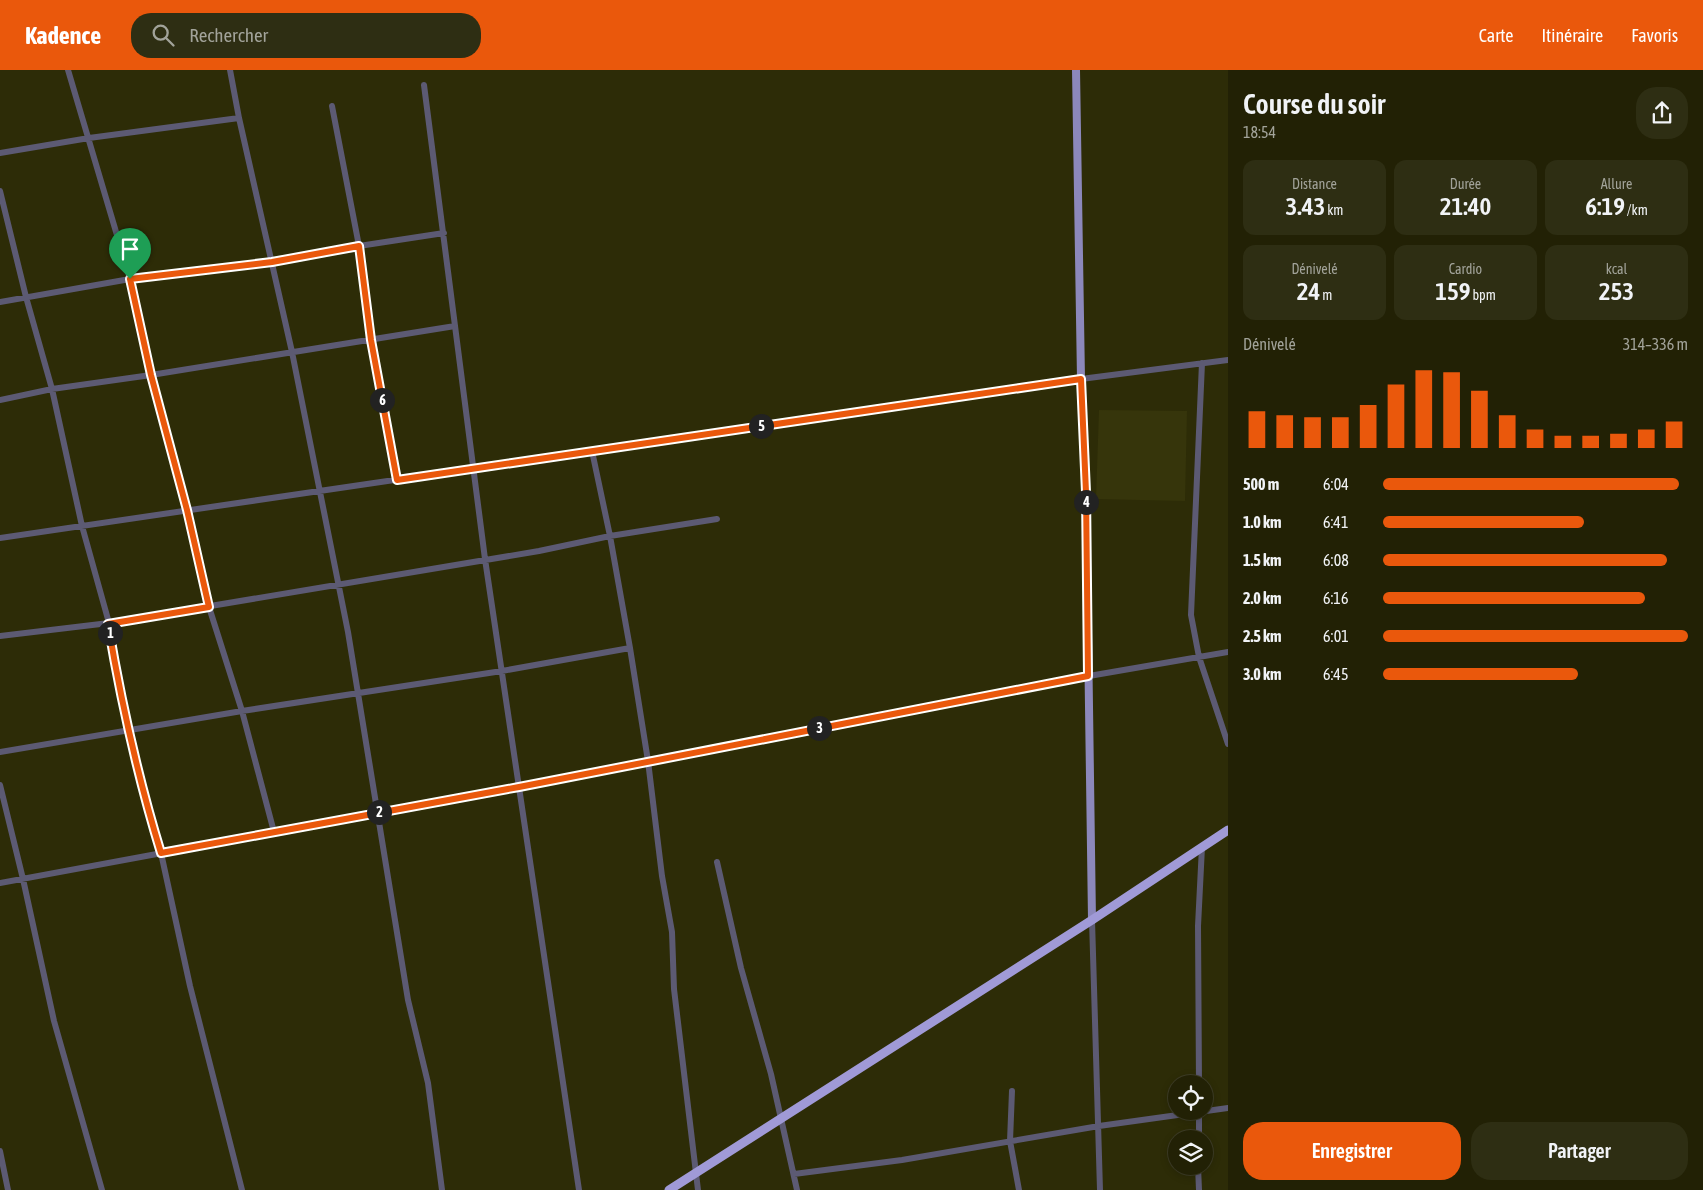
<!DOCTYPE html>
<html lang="fr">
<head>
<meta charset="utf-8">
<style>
	:root { --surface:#222105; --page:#2e2e13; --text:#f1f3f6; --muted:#a2a39a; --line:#3f3e27; --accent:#ea580c }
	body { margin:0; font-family:"Asap Condensed",sans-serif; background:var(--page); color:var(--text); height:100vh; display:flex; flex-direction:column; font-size:19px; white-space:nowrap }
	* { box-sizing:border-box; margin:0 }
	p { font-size:16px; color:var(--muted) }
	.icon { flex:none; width:28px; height:28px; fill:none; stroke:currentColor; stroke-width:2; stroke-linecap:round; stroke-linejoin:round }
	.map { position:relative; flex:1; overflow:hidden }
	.details { display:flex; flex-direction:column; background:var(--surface); width:475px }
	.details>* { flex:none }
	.tools { position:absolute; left:1168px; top:1005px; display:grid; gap:10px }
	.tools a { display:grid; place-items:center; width:45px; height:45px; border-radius:50%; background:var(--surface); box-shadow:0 2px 8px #0003,0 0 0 1px var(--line); font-size:25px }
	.pin { position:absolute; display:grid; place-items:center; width:42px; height:42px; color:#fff; margin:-51px -21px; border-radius:50% 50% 50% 0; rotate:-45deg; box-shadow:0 0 5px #0007 }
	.pin .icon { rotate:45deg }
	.km { position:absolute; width:25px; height:25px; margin:-12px; border-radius:50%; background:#222; color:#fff; font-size:14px; line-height:25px; text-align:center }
	.round { display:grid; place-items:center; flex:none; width:52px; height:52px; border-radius:20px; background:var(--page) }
	.head { display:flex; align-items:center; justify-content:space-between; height:85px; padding:0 15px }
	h1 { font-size:28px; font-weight:600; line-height:38px }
	.stats { display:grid; grid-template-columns:repeat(3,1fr); gap:8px; height:85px; padding:5px 15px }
	.stats div { display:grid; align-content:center; border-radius:12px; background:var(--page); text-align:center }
	.stats b { font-size:25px; font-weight:600 }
	.stats small { font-size:14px; font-weight:400 }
	.stats p { font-size:14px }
	.chart { height:140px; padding:10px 15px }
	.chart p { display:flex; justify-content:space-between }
	.chart svg { width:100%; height:90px; margin-top:5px; stroke:var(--accent); stroke-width:6 }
	.primary-button { display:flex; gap:10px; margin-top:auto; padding:10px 15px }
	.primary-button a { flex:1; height:58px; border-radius:20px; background:var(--accent); color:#fff; font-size:20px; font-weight:600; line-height:58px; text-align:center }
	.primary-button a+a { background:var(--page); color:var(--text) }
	ul { padding:0 15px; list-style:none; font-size:16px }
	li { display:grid; grid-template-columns:80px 60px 1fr; align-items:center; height:38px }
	li i { height:12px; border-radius:6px; background:var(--accent) }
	header { display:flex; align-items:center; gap:30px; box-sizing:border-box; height:70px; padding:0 25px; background:var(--accent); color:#fff }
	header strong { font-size:24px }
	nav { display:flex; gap:28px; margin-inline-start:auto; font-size:18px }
	.search { width:350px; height:45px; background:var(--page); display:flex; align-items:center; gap:12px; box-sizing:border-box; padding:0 18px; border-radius:20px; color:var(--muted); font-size:19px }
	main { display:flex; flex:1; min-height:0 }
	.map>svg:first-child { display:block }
	.built { fill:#36350b }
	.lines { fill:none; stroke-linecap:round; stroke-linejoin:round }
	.minor { stroke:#5c5a73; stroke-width:6 }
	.major { stroke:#8c88bb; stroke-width:8 }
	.highway { stroke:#a09ad7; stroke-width:9 }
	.route-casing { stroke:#fff; stroke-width:10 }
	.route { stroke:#ea580c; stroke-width:6 }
</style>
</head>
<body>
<header>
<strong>Kadence</strong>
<div class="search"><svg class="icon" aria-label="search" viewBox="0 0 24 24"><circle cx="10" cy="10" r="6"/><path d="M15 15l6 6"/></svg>Rechercher</div>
<nav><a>Carte</a><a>Itinéraire</a><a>Favoris</a></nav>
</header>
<main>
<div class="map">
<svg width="1228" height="1120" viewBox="0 0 1228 1120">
	<rect width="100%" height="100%" fill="#2d2c07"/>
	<path class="built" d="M1099,340L1187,341L1185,431L1096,429Z"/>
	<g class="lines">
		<path class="minor" d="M68,0L130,209L151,305L187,440L209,537L242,641L274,762
			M230,0L239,48L292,282L348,562L408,930L428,1013L442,1120
			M424,15L485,489L579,1120
			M332,36L359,176L371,271L397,410
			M0,83L89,68L239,48
			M0,121L26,227L52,319L82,456L109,553L129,660L149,743L161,783L190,916L242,1120
			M0,232L130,209L272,192L359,176L444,163
			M1202,293L1191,545L1199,587L1228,674
			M0,330L52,319L151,305L455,256
			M592,381L610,466L630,578L648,691L662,806L672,862L674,919L698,1120
			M0,468L1081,309L1228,290
			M0,566L109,553L539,481L610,466L717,449
			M0,682L242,641L502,601L630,578
			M0,715L23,809L54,951L102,1120
			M717,792L741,898L771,1004L797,1120
			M0,813L519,717L1089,606L1228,582
			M1092,850L1100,1120
			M1199,1014L1198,856L1202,777
			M1012,1021L1010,1071L1019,1120
			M1199,1069V1041
			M0,1081L8,1120
			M1198,1096L1199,1120
			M794,1104L902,1090L1099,1056L1228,1038"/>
		<path class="major" d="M1076,0L1081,309L1086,422L1092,850"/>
		<path class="highway" d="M669,1120L1092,850L1228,760"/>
	</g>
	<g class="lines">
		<defs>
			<path id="route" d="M359,176L371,270L397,410L1081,309L1086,422L1088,606L519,717L161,783C138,708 121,631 108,554L209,537L187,440L151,305L130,209L272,192Z"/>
		</defs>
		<use href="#route" class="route-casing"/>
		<use href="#route" class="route"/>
	</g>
</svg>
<div class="tools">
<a><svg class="icon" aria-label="locate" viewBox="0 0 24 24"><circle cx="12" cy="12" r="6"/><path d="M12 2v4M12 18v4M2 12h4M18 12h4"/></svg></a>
<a><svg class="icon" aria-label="layers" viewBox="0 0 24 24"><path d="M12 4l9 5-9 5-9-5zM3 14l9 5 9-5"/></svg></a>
</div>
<div class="pin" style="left:130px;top:209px;background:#1e9e55"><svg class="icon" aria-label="arrive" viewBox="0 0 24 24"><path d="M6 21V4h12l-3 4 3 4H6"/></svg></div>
<b class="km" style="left:110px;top:563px">1</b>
<b class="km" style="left:379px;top:742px">2</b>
<b class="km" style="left:819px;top:658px">3</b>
<b class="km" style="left:1086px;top:432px">4</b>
<b class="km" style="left:761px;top:356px">5</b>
<b class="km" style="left:382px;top:330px">6</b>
</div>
<section class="details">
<div class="head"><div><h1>Course du soir</h1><p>18:54</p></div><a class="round"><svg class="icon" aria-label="share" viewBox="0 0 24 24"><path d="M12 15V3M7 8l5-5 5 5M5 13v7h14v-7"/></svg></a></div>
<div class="stats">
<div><p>Distance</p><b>3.43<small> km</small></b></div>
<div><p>Durée</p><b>21:40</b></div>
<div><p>Allure</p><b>6:19<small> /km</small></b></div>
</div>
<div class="stats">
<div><p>Dénivelé</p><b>24<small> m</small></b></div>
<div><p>Cardio</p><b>159<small> bpm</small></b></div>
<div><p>kcal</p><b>253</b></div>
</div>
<div class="chart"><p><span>Dénivelé</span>314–336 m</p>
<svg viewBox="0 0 160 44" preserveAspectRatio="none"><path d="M5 44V26M15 44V28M25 44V29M35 44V29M45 44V23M55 44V13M65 44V6M75 44V7M85 44V16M95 44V28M105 44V35M115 44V38M125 44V38M135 44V37M145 44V35M155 44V31"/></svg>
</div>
<ul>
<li><b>500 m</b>6:04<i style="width:97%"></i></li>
<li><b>1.0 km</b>6:41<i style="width:66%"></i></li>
<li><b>1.5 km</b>6:08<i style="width:93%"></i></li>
<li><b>2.0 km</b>6:16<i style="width:86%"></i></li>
<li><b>2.5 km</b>6:01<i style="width:100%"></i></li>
<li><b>3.0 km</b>6:45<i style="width:64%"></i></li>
</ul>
<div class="primary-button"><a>Enregistrer</a><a>Partager</a></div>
</section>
</main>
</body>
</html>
